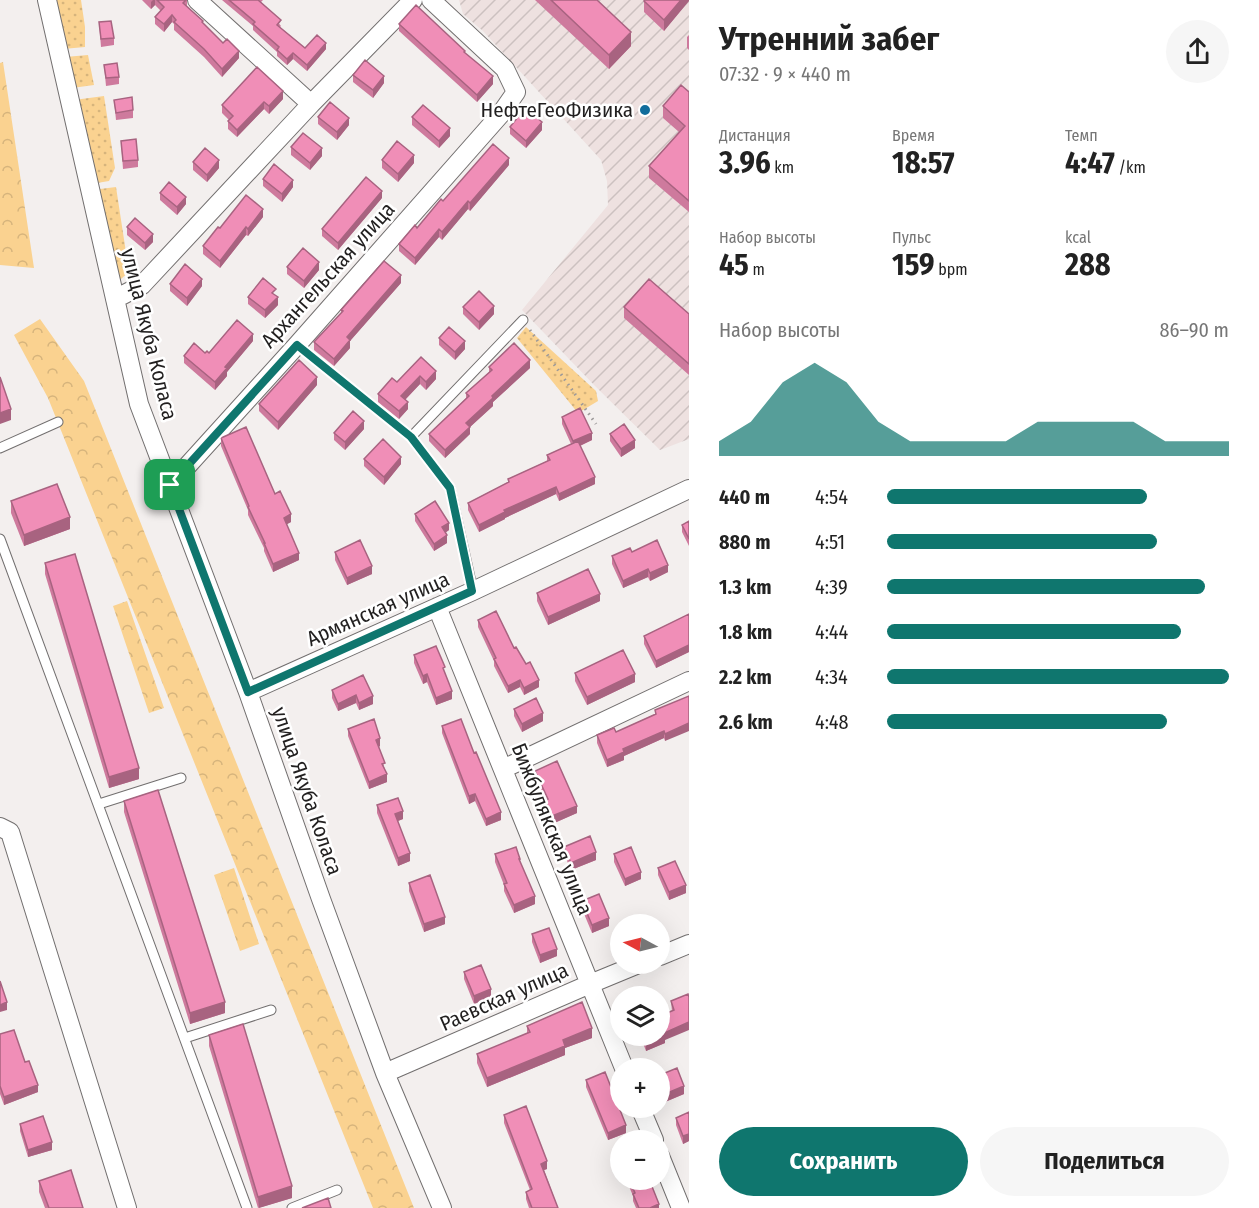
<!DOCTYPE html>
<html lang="ru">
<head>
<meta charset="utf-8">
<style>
	:root { --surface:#fff; --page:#f6f6f6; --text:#222; --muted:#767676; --accent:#0f766e }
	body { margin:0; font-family:"Fira Sans Condensed",sans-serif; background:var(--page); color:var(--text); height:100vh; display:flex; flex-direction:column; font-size:22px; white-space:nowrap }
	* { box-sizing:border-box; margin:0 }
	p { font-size:20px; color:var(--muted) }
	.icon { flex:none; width:33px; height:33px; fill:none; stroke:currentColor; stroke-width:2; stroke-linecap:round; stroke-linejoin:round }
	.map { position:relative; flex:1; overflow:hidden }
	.drawer { display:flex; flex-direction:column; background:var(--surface); width:570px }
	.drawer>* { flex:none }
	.needle { width:39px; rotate:277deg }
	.fabs { position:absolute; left:610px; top:914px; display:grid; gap:12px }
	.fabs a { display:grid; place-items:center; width:60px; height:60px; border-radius:50%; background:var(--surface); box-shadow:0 6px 24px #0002; font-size:30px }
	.pin { position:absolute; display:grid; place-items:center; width:51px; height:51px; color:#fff; margin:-26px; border-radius:12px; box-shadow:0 3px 9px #0006 }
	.round { display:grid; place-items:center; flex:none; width:63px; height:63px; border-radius:32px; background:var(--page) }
	.headline { display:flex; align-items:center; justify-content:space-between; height:102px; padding:0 30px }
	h1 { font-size:33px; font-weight:700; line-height:45px }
	.stats { display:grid; grid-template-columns:repeat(3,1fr); gap:9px; height:102px; padding:6px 30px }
	.stats div { display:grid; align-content:center }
	.stats b { font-size:30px; font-weight:700 }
	.stats small { font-size:16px; font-weight:400 }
	.stats p { font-size:16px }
	.chart { height:168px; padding:12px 30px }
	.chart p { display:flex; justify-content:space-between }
	.chart svg { width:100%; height:108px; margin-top:6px; fill:var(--accent); opacity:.7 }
	.button { display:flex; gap:12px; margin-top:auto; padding:12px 30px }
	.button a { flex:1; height:69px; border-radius:36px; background:var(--accent); color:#fff; font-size:24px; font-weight:700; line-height:69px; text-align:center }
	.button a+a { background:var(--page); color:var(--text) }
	ul { padding:0 30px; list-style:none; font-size:20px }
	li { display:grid; grid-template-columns:96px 72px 1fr; align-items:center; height:45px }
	li i { height:15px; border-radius:8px; background:var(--accent) }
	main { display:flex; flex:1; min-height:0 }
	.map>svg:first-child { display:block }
	.industrial { fill:url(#industrial-furrows) }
	.grass { fill:url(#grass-dots) }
	.forest { fill:url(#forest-crowns) }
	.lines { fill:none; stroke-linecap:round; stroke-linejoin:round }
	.lane-casing { stroke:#726f6f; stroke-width:11 }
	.street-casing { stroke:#726f6f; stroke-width:20 }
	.path { stroke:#9c9999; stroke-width:3; stroke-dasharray:1.5 4.5; stroke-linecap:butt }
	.lane { stroke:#fff; stroke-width:9 }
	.street { stroke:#fff; stroke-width:18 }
	.wall { fill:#ce7a9d }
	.shaded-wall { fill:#a86380 }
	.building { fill:#f08eb7; stroke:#a86380; stroke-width:1.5 }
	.route-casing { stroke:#fff; stroke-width:12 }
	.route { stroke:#0f766e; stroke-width:8 }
	.poi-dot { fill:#116d9c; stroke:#fff; stroke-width:2 }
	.labels { text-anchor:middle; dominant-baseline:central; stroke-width:5; stroke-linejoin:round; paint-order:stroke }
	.poi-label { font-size:21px; fill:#211f1f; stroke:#fff; text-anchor:end }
	.street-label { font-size:21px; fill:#211f1f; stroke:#fff }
</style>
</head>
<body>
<main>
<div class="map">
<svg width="689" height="1208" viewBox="0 0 689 1208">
	<defs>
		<pattern id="industrial-furrows" width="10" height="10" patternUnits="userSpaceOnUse" patternTransform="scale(1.5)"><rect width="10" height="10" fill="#eee1e0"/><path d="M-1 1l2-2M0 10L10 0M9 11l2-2" fill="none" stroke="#ccc1c0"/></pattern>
		<pattern id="grass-dots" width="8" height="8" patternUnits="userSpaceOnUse" patternTransform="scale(1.5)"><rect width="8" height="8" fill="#fad290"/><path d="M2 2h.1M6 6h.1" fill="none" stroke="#d6b47c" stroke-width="1.8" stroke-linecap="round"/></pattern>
		<pattern id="forest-crowns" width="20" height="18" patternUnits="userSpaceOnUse" patternTransform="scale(1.5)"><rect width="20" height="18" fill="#fad290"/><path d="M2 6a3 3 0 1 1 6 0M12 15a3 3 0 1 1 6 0" fill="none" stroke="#d6b47c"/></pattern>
	</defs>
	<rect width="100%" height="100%" fill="#f3efee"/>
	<path class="industrial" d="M459,0H689V439L660,450L595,386L522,310L608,205L607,181L601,160L483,31L463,14Z"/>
	<path class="grass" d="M52,0H81L85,27V47L63,49Z
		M88,55L94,85L72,88L65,57Z
		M104,96L115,168L109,181L91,184L74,100Z
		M116,187L129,272L115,284L92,190Z
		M526,327L596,391L598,401L578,413L517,338Z"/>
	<path class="forest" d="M3,62L34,268L0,265V63Z
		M40,319L84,381L414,1208H373L48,398L14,335Z
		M127,601L164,708L149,713L113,606Z
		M234,868L259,944L240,951L214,875Z"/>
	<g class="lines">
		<defs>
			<path id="lane" d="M297,345L411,437
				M0,448L58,422
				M0,539L247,1208
				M473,591L450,488L411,437L523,320
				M99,804L181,778
				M185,1038L271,1010
				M292,1208L337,1190"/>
			<path id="street" d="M47,0L139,404L248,692L321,899L385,1073L442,1208
				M197,0L311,104
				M115,299L142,285L311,104L413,0
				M170,485L297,345L500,115L516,92L505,69L431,0
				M437,607L624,1068
				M248,692L473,591L689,489
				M503,769L689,681
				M0,827L10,832L127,1208
				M660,956L689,944
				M385,1073L590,984L641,963
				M640,1107L654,1140
				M660,1156L681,1208"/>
		</defs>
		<use href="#lane" class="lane-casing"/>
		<use href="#street" class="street-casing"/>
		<path class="path" d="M530,330L596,424"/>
		<use href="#lane" class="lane"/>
		<use href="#street" class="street"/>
	</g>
	<path class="wall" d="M142,0H187V6L203,24L239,58L222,77L204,57L174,30V24L172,22L164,32L155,24V17L161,11L155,5L151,9Z
		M222,0H263L261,2L281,26L280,27L305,48L326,49L307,71L293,59L287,65L277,56V52L253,30V26Z
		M535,0H597L631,46L609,69Z
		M689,0L664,31L644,12V1Z
		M99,22L114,38V45L101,47Z
		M399,24L465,53L493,84L477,102L399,31Z
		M689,35V50L687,48V37Z
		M104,65L119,77V84L106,86Z
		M353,75L384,83L373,98L353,82Z
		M689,92V212L649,178V166L679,132L663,118V106Z
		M283,99L269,114L264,109L237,137L228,129V121L229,120L222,113V105Z
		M114,100L133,110V118L116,120Z
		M318,117L349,125L337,140L318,124Z
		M412,117L450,136L439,148L412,125Z
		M510,127L542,130L526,148L510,134Z
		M121,141L138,160V167L123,169Z
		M291,147L322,156L310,170L291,155Z
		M382,160L414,163L398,182L382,168Z
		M193,162L219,168L207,182L193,170Z
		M509,165L470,211L468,209L442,240L439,237L415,265L399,251V244L417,228L443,201Z
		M263,179L293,187L282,202L263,186Z
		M160,193L186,204L177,215L160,200Z
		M382,198L338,250L322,236V229Z
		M263,217L248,236L246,235L220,268L203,254V246L220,228Z
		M127,227L153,242L145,250L127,235Z
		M287,267L319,270L304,288L287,274Z
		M401,283L350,341V348L334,366L314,350V342L341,313V310Z
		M170,284L202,286L187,306L170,291Z
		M276,296L278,305L265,318L248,304V297Z
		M463,307L494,314L479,330L463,314Z
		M624,307L689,314V375L624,318Z
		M439,338L465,349L455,360L439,345Z
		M253,341L227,372V376L215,390L184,363V356L209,353Z
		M421,357L436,379L426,390L420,384L405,400L408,409L399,419L378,402V394L397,382Z
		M489,367L530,368L493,402V406L470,427V434L445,458L429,441V434L466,398V393L489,372Z
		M317,385L278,430L259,411V404Z
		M562,417L592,440L580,446L595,484L559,501L556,494L505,518V519L479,532L468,510V503L508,482V479L547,461V455L571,444L562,424Z
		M364,429L345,450L334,440V433Z
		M610,434L635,448L621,457L610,441Z
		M221,438L275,494L291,522L286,524L299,560L273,572L264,551V548L248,515V510L221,446Z
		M364,459L401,464L384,485L364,466Z
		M11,501L70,529L24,546L11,513Z
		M415,514L449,530L445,533L447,543L434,551L415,521Z
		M689,521V546L682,532V525Z
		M335,552L372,574L347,585L335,560Z
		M632,552L668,572L650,581L648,577L623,588L612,564V556Z
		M45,563L139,779L109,788L45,574Z
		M537,593L600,601L548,625L537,601Z
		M689,614V652L656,668L644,644V636Z
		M478,620L514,648L526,664L539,687L524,695L520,687L508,693L494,666V661L478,627Z
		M414,655L452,699L436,705L427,682L423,684L414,663Z
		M575,673L635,682L587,705L575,681Z
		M363,675L373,704L359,710L356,703L338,711L332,698V690Z
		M689,696L665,741L664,738L624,756V760L607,767L597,743V735L616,732L655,714V710Z
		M514,709L543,721L522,732L514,716Z
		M442,726L474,753L501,820L486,826L475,801L469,804L442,733Z
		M348,729L380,746L379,747L385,770L387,782L369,789L348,736Z
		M535,771L577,813L552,824L545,808V802L535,779Z
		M124,801L225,1013L190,1024L124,812Z
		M377,805L403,819L398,821L410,861L398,866L377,813Z
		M564,847L596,860L571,870L564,854Z
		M495,854L520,861L535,904L514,913L504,891V885L495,862Z
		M614,854L641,879L625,886L614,862Z
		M658,868L686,893L669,900L658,875Z
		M409,883L445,924L424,932L409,891Z
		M582,901L609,926L592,933L582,909Z
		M532,934L557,956L540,963L532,942Z
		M464,972L491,997L474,1004L464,979Z
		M689,997L665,1040V1043L646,1051L640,1035H660L672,1011L671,1001Z
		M527,1026L592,1038L565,1048V1055L487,1087L477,1063V1054L527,1034Z
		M0,1034L25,1062L38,1092L4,1105L0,1094Z
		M209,1035L292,1198L258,1208L209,1046Z
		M660,1075L684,1094L665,1102L660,1089Z
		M586,1080L626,1133L608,1140L586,1087Z
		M689,1112V1141L683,1144L676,1125V1118Z
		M504,1115L547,1169L544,1170L558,1208H529L526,1199V1192L530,1190L504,1123Z
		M20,1124L52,1150L28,1157L20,1131Z
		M626,1179H649L659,1208H636L633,1201V1196Z
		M39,1181L83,1208H45L39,1192Z"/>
	<path class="shaded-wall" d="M153,0H155V5L151,9V2Z
		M681,0H689V1L664,31V20Z
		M172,15V22L164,32V24Z
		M631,32V46L609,69V55Z
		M326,43V49L307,71V65Z
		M239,51V58L222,77V69Z
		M293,53V59L287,65V59Z
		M384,76V83L373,98V90Z
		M493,76V84L477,102V95Z
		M283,91V99L269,114V106Z
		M264,102V109L237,137V130Z
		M349,118V125L337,140V132Z
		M542,122V130L526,148V141Z
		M450,128V136L439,148V141Z
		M322,148V156L310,170V163Z
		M414,155V163L398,182V174Z
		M509,158V165L470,211V203Z
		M219,160V168L207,182V175Z
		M293,180V187L282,202V194Z
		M382,191V198L338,250V243Z
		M186,197V204L177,215V207Z
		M468,201V209L442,240V232Z
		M263,209V217L248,236V229Z
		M246,227V235L220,268V261Z
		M439,229V237L415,265V258Z
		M153,234V242L145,250V243Z
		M319,262V270L304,288V281Z
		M401,275V283L350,341V348L334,366V359L347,337Z
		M202,279V286L187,306V298Z
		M278,297V305L265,318V310Z
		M494,306V314L479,330V322Z
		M253,334V341L227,372V376L215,390V382L225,367Z
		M465,341V349L455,360V352Z
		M530,360V368L493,402V406L470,427V434L445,458V450L466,423L492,396Z
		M436,371V379L426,390V382Z
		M420,376V384L401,404V396Z
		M317,377V385L278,430V422Z
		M408,402V409L399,419V411Z
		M11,409V420L0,424V413Z
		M364,421V429L345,450V442Z
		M592,433V440L573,449V441Z
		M635,440V448L621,457V449Z
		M401,457V464L384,485V477Z
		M595,477V484L559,501V494Z
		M556,487V494L505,518V519L479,532V525L504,510Z
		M291,514V522L284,526V518Z
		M70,517V529L24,546V535Z
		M449,523V530L442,535V527Z
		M447,535V543L434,551V544Z
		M299,553V560L273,572V564Z
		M668,565V572L650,581V573Z
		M372,566V574L347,585V578Z
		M648,569V577L623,588V581Z
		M600,594V601L548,625V617Z
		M689,645V652L656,668V661Z
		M427,674V682L423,684V676Z
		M635,674V682L587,705V697Z
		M520,680V687L508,693V686Z
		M539,680V687L524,695V688Z
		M452,691V699L436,705V698Z
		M356,695V703L338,711V704Z
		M373,696V704L359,710V703Z
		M543,713V721L522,732V724Z
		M689,723V731L665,741V734Z
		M664,731V738L624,756V760L607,767V760L623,749Z
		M380,738V746L376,747V740Z
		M139,768V779L109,788V777Z
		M387,774V782L369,789V782Z
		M475,794V801L469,804V796Z
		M577,806V813L552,824V816Z
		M403,811V819L395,822V814Z
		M501,812V820L486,826V819Z
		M596,852V860L571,870V863Z
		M410,853V861L398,866V858Z
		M641,872V879L625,886V879Z
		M686,885V893L669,900V892Z
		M535,896V904L514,913V905Z
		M445,917V924L424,932V924Z
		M609,918V926L592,933V925Z
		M557,949V956L540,963V955Z
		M491,989V997L474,1004V996Z
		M7,1002V1010L0,1012V1005Z
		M225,1002V1013L190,1024V1013Z
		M689,1022V1030L665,1040V1043L646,1051V1043L664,1033Z
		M592,1028V1038L565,1048V1055L487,1087V1078L563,1040Z
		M38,1085V1092L4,1105V1097Z
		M684,1086V1094L665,1102V1094Z
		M626,1125V1133L608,1140V1133Z
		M689,1134V1141L683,1144V1136Z
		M52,1142V1150L28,1157V1150Z
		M547,1161V1169L541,1171V1164Z
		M292,1186V1198L259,1208L258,1197Z
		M659,1204V1208H650Z"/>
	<path class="building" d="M157,0H186L183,3L203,21L202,22L223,43L227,39L239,51L222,69L204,49L174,22L176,20L172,15L164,24L155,17L164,7Z
		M229,0H258L281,20L277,25L305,48L317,35L326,43L307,65L293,53L287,59L277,50L279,47L253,24L255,22Z
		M551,0H597L631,32L609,55Z
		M645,0H681L664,20L644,1Z
		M416,5L465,51L464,52L493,76L477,95L399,24Z
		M111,21L114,38L101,39L99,22Z
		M365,60L384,76L373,90L353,75Z
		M117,63L119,77L106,78L104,65Z
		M257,67L283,91L269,106L264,102L237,130L228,121L233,116L222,105Z
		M681,85L689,92V201L649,166L685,126L663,106Z
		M132,97L133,110L116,113L114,100Z
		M330,102L349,118L337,132L318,117Z
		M423,105L450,128L439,141L412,117Z
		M525,108L542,122L526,141L510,127Z
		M303,133L322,148L310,163L291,147Z
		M136,139L138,160L123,161L121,141Z
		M397,141L414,155L398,174L382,160Z
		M493,144L509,158L470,203L468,201L442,232L439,229L415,258L399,244L415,225L417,228L441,199L443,201Z
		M205,148L219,160L207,175L193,162Z
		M274,164L293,180L282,194L263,179Z
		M366,177L382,191L338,243L322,229Z
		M169,182L186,197L177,207L160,193Z
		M246,195L263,209L248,229L246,227L220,261L203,246L218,227L220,228Z
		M135,218L153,234L145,243L127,227Z
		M303,248L319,262L304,281L287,267Z
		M384,261L401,275L347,337L350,340L334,359L314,342L343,311L341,310Z
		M185,264L202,279L187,298L170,284Z
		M263,278L276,289L272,293L278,297L265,310L248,297Z
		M649,279L689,314V364L624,307Z
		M479,291L494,306L479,322L463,307Z
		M237,320L253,334L225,367L227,368L215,382L184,356L194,343L205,353L207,351L209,353Z
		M449,327L465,341L455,352L439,338Z
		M514,343L530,360L492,396L493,398L466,423L470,427L445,450L429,434L469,396L466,393L492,370L489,367Z
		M421,357L436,371L426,382L420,376L401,396L408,402L399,411L378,394L392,378L397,382Z
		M299,360L317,377L278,422L259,404Z
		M0,377L11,409L0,413Z
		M580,408L592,433L573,441L562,417Z
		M353,411L364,421L345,442L334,433Z
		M624,424L635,440L621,449L610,434Z
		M246,427L275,494L280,491L291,514L284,518L299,553L273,564L264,543H265L248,507L249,506L221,438Z
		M383,439L401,457L384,477L364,459Z
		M578,441L595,477L559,494L556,487L504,510L505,512L479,525L468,503L509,482L508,479L550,460L547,455Z
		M57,484L70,517L24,535L11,501Z
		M435,501L449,523L442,527L447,535L434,544L415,514Z
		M689,521V539L682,525Z
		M360,540L372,566L347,578L335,552Z
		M657,540L668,565L650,573L648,569L623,581L612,556L630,548L632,552Z
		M75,554L139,768L109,777L45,563Z
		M588,569L600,594L548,617L537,593Z
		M496,611L514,648L516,647L526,664L530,662L539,680L524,688L520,680L508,686L494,659L496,658L478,620Z
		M689,614V645L656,661L644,636Z
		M436,646L445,667L443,668L452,691L436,698L427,674L423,676L414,655Z
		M623,650L635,674L587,697L575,673Z
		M363,675L373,696L359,703L356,695L338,704L332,690Z
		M689,696V723L665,734L664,731L623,749L624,752L607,760L597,735L614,728L616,732L656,714L655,710Z
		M536,698L543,713L522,724L514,709Z
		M374,719L380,738L376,740L385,763L382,764L387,774L369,782L348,729Z
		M461,719L474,753L476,752L501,812L486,819L475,794L469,796L442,726Z
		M557,761L577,806L552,816L545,800L548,799L535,771Z
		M158,790L225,1002L190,1013L124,801Z
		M398,798L403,811L395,814L410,853L398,858L377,805Z
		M590,836L596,852L571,863L564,847Z
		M516,847L520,859H519L535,896L514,905L504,884L507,883L495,854Z
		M631,847L641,872L625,879L614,854Z
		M675,861L686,885L669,892L658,868Z
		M430,875L445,917L424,924L409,883Z
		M599,894L609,918L592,925L582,901Z
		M549,928L557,949L540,955L532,934Z
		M481,965L491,989L474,996L464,972Z
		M0,981L7,1002L0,1005Z
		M688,994L689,997V1022L664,1033L665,1035L646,1043L643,1035H660V1016L674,1010L671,1001Z
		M582,1002L592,1028L563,1040L565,1046L487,1078L477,1054L530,1032L527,1026Z
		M243,1024L292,1186L258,1197L209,1035Z
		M14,1030L25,1062L29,1061L38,1085L4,1097L0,1086V1034Z
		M677,1068L684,1086L665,1094L660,1081V1075Z
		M605,1072L626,1125L608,1133L586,1080Z
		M526,1106L547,1161L541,1164L558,1208H532L526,1192L532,1189L504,1115Z
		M689,1112V1134L683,1136L676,1118Z
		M43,1116L52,1142L28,1150L20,1124Z
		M71,1170L83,1208H49L39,1181Z
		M629,1179H649L659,1204L650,1208H639L633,1194L635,1193Z
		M328,1198L331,1208H302Z"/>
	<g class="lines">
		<defs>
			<path id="route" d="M297,345L411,437L450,488L472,591L248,692L170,485Z"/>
		</defs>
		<use href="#route" class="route-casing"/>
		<use href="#route" class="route"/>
	</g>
	<circle class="poi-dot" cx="645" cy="110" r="6"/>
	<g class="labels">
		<g class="poi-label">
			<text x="633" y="110">НефтеГеоФизика</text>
		</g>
		<g class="street-label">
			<text transform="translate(328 275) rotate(-48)">Архангельская улица</text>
			<text transform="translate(149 334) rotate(76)">улица Якуба Коласа</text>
			<text transform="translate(378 609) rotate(-24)">Армянская улица</text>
			<text transform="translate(307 791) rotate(71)">улица Якуба Коласа</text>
			<text transform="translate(552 829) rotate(68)">Бижбулякская улица</text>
			<text transform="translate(504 997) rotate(-24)">Раевская улица</text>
		</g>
	</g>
</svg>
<div class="fabs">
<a><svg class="needle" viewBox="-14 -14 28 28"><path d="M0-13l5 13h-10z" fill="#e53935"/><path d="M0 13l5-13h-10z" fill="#767676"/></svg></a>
<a><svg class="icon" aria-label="layers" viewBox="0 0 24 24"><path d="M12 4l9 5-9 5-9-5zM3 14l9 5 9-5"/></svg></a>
<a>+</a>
<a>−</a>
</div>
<div class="pin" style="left:170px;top:485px;background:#1e9e55"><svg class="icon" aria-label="arrive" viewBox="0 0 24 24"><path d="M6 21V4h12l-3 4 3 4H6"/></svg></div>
</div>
<section class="drawer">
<div class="headline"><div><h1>Утренний забег</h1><p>07:32 · 9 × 440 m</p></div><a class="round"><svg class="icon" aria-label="share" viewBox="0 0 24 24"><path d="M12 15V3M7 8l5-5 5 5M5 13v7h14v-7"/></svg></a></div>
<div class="stats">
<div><p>Дистанция</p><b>3.96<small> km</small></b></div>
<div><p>Время</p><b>18:57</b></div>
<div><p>Темп</p><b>4:47<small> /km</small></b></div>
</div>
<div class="stats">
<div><p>Набор высоты</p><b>45<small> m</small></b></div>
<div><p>Пульс</p><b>159<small> bpm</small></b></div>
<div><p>kcal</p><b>288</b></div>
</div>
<div class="chart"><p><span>Набор высоты</span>86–90 m</p>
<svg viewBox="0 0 160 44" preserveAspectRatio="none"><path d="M0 44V38L10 30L20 14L30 6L40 14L50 30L60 38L70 38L80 38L90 38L100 30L110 30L120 30L130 30L140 38L150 38L160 38V44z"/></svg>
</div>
<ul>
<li><b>440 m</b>4:54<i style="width:76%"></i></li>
<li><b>880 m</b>4:51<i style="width:79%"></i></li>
<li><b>1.3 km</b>4:39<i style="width:93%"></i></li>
<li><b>1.8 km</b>4:44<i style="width:86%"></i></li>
<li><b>2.2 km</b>4:34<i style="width:100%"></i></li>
<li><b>2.6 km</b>4:48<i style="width:82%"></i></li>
</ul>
<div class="button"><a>Сохранить</a><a>Поделиться</a></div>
</section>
</main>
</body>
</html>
